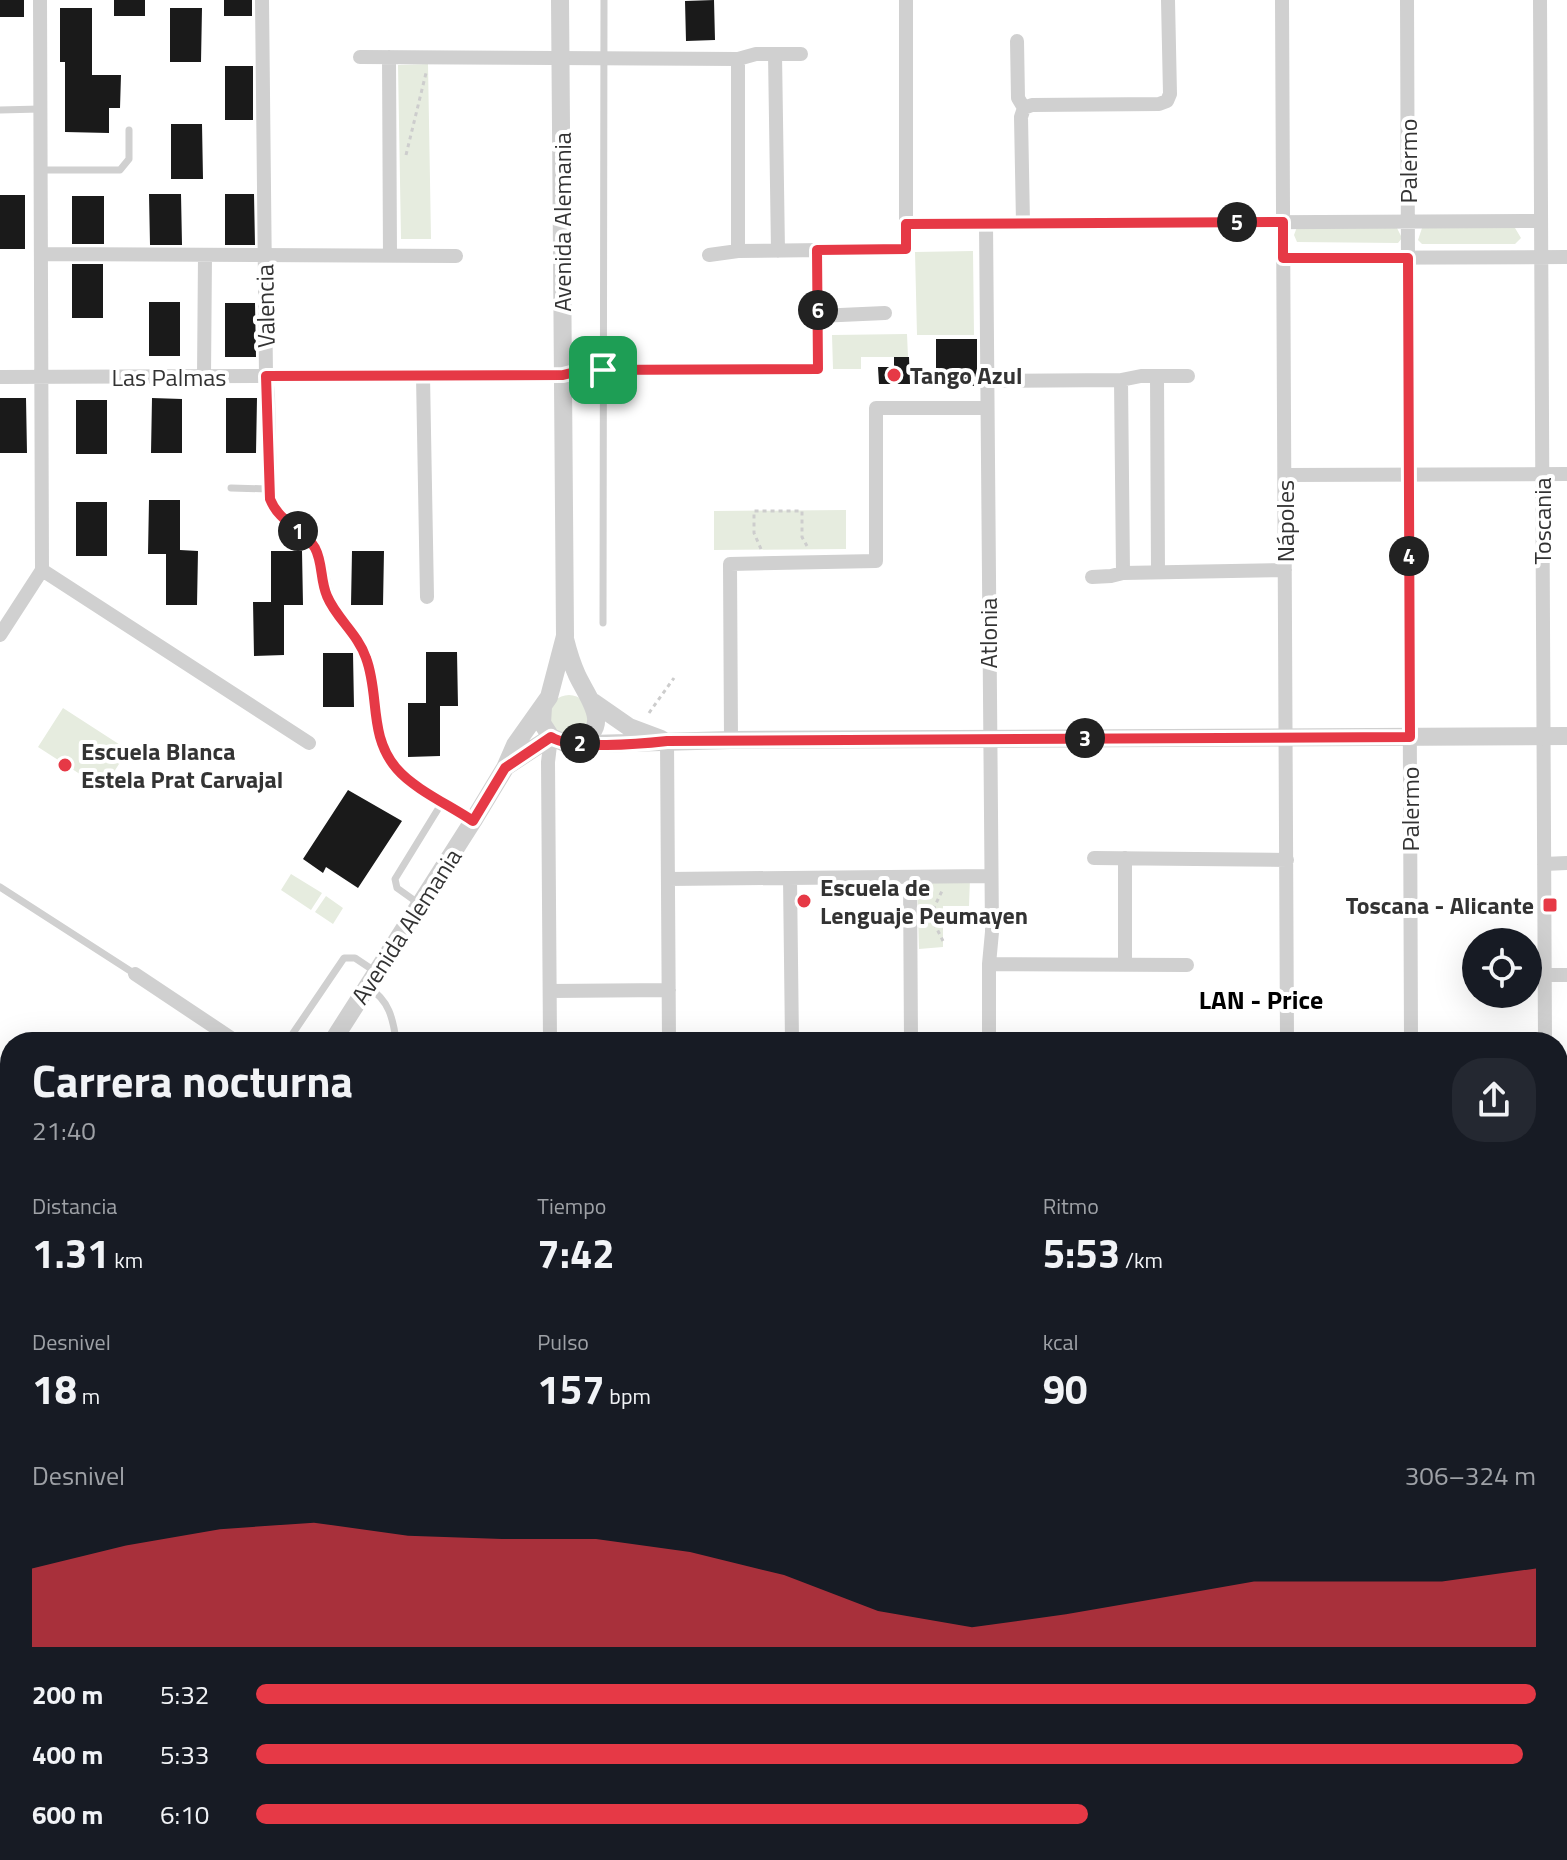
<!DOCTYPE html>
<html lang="es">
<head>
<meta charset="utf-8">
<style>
	:root { --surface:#171b24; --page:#242831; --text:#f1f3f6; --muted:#9ea1a6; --accent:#e63946 }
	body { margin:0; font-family:"Titillium Web",sans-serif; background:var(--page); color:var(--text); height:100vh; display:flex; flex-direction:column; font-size:30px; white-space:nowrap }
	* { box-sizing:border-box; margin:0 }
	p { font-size:26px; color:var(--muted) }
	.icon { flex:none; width:44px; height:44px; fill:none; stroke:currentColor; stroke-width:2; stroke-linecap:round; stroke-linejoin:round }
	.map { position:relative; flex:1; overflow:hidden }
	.drawer { position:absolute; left:0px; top:1032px; width:1568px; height:828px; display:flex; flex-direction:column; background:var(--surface); border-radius:32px 32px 0 0; box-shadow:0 8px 32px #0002 }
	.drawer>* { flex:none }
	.buttons { position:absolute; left:1462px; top:928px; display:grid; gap:16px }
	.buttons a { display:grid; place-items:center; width:80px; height:80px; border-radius:50%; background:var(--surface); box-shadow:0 8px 32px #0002; font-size:40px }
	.pin { position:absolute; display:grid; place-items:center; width:68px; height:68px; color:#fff; margin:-34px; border-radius:16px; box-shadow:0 4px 12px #0006 }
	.km { position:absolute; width:40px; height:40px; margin:-20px; border-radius:50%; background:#222; color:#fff; font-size:22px; line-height:40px; text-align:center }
	.round { display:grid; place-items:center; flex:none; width:84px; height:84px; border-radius:32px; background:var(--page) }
	.overview { display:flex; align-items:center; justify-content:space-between; height:136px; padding:0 32px }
	h1 { font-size:44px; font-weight:700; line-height:60px }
	.metrics { display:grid; grid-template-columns:repeat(3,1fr); gap:12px; height:136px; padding:8px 32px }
	.metrics div { display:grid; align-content:center }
	.metrics b { font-size:40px; font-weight:700 }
	.metrics small { font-size:22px; font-weight:400 }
	.metrics p { font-size:22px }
	.chart { height:224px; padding:16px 32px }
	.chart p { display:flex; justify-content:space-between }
	.chart svg { width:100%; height:144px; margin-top:8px; fill:var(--accent); opacity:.7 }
	ul { padding:0 32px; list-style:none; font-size:26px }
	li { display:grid; grid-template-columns:128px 96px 1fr; align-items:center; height:60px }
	li i { height:20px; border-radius:10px; background:var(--accent) }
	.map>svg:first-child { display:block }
	.green { fill:#e6ecdf }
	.building { fill:#1a1a1a }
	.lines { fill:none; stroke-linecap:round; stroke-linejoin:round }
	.path { stroke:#cdcdcd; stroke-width:3; stroke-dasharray:4 4; stroke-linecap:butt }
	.service { stroke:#d0d0d0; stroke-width:7 }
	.minor { stroke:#d0d0d0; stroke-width:14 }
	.tertiary { stroke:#d0d0d0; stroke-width:18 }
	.route-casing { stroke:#fff; stroke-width:16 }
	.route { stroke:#e63946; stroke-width:10 }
	.poi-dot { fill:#e63946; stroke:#fff; stroke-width:3 }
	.labels { text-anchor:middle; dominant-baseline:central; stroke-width:8; stroke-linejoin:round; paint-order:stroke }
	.street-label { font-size:24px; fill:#333; stroke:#fff }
	.poi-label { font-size:24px; font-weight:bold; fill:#333; stroke:#fff; text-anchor:start }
	.neighbourhood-label { font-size:26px; font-weight:bold; fill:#000; stroke:#fff }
</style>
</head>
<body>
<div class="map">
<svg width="1567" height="1860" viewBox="0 0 1567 1860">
	<rect width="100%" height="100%" fill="#fff"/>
	<path class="green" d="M428,64L431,239H401L398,65Z
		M1297,227L1397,228L1402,238L1398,243L1297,242L1294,235Z
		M1422,228H1515L1521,238L1515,244H1422L1418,240Z
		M973,251L974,335H917L915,252Z
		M907,334L908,357H861V369H833L832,335Z
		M846,510V549L714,550V511Z
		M549 715a20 20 0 1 1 40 0a20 20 0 1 1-40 0Z
		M63,708L128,750L103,789L38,747Z
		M291,874L322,893L311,910L281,890Z
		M970,878L969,906H943V947L919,949L917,884L924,879Z
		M326,896L343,908L333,924L315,912Z
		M0,1751L10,1757V1774L0,1790Z
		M1558,1826H1567V1860H1514L1499,1850H1558Z
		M160,1850H191L207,1860H175Z
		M703,1850H779L772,1860H718Z
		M1057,1850H1177L1171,1860H1072Z"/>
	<path class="building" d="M0,0H24V17H0Z
		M114,0H145V16H114Z
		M224,0H252V16H224Z
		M714,0L715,40L686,41L685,1Z
		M60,8H92V75H121L120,108H109V133L65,132V62H60Z
		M170,8H202L201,62H170Z
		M225,66H253V120H225Z
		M171,124H202L203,179H171Z
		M149,194H181L182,245H150Z
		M225,194H254L255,245H225Z
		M0,195H25V249H0Z
		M72,196H104V244H72Z
		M72,264H103V318H72Z
		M149,302H180V356H149Z
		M225,303H255L256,357H225Z
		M936,339H977V386H936Z
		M894,357H909L910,384H879L878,367H894Z
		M0,398H26L27,453H0Z
		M152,398L182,399V453H151Z
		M226,398H257L256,453H226Z
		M76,400H107V454H76Z
		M149,500H180V550L198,551L197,605H166V554H148Z
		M76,502H107V556H76Z
		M271,551H302L303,605H284V655L254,656L253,602H271Z
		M352,551H384L383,605H351Z
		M426,652H457L458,706H440V756L408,757V703H426Z
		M323,653H353L354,707H323Z
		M348,790L402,821L358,888L326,867L323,873L303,859Z"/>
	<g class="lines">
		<path class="path" d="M406,155L426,73
			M761,549L754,533V511H802V537L807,546
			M649,713L674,678
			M927,909L943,941
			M926,924L942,891
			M1561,1340L1567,1375
			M1558,1590L1567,1599
			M0,1684L10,1690
			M0,1745H10
			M258,1850L274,1860
			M730,1850L733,1860
			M1174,1850L1175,1853
			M1511,1850L1567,1855
			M1124,1860H1135
			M1561,1860V1833"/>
		<path class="service" d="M0,110L40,109
			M40,170H120L129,159V130
			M231,488L268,489
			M603,623L604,0
			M0,887L135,974
			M418,903L397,888L395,879L443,801
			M369,988C389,1000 393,1019 396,1040
			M287,1042L344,958H355L376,972"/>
		<path class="minor" d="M262,0L266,376L268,396L270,499C280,524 304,527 315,548C324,564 321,584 329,601C340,621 358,636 366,658C380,695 368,736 397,769C414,789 451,806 473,821
			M1282,0L1287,1042
			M1407,0L1411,1042
			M1540,0L1545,1042
			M1017,41L1018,98L1024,108L1021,117L1023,223
			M775,54L778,251
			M360,57L738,59L756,54H801
			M389,57L390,256
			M738,59V251
			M1024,108L1032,105L1159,104L1167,101L1170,94L1168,0
			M986,223L992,932L989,964V1042
			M906,224L1541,221
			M41,254L456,256
			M709,255L738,251L906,249V0
			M1283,258L1567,257
			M818,316L885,313
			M204,376L205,255
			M423,376L427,597
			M1157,376L1158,572
			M0,377L563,375L583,370L818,369L817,250
			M1121,380L1123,573
			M987,381L1121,380L1141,376H1188
			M1285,475L1567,474
			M42,570L309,743
			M1092,577L1111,576L1123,573L1285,570
			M0,635L42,570L40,0
			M731,740L730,564L876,561V408H987
			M667,741L669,1042
			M1094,858L1287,860
			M1544,864L1567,863
			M910,877L911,1042
			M790,878L792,1042
			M668,879L991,876
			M989,964L1187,965
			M1125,965V858
			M135,974L237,1042
			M1544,975H1567
			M550,991L669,990
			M550,1042L548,762L551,737
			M1558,1080H1567
			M0,1170L10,1176
			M1558,1206H1567
			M0,1295L10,1279
			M1558,1326L1567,1324
			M1558,1634L1567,1638
			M1558,1671L1567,1674
			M1558,1700H1567
			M0,1814L10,1799
			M1558,1820H1567
			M470,1850L485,1860
			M692,1850L708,1860
			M823,1850L839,1860
			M1045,1850L1061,1860
			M1280,1850L1296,1860
			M1486,1850L1501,1860
			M513,1860L520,1850
			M781,1860L787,1850"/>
		<path class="tertiary" d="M565,639C568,651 572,664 577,675C588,699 615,728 575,743
			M593,702L629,727L661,739
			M543,707L542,723L551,737L565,743L592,744L731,740L1567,736
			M507,766L551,737
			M332,1042L473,821L505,768L515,745L549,697L565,636L560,0
			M0,1557L10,1541
			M0,1715L10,1722
			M210,1850L226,1860"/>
	</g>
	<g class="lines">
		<defs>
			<path id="route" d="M1283,222V258H1408L1410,737L667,741C641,744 571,750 551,737L505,768L473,821C451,806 414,789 397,769C368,736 380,695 366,658C358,634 336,618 327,596C320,580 323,563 315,548C303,527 280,524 270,499L266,376L563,375L583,370L818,369L817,250L906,249V224Z"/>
		</defs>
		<use href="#route" class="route-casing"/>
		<use href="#route" class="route"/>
	</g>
	<g class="poi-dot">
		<circle cx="894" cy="375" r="8"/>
		<circle cx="65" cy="765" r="8"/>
		<circle cx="804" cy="901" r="8"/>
		<rect x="1542" y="897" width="16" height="16" rx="4"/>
	</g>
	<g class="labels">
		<g class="street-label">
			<text transform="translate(1408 161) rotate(-90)">Palermo</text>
			<text transform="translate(562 222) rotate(-90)">Avenida Alemania</text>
			<text transform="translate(265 306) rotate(-91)">Valencia</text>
			<text x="169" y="377">Las Palmas</text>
			<text transform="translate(1285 521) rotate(-90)">Nápoles</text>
			<text transform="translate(1542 521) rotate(-90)">Toscania</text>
			<text transform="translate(988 633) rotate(-90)">Atlonia</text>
			<text transform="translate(1410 809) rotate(-90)">Palermo</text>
			<text transform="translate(406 926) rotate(-57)">Avenida Alemania</text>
		</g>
		<g class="poi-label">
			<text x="910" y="375">Tango Azul</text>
			<text x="81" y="751">Escuela Blanca<tspan x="81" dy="28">Estela Prat Carvajal</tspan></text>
			<text x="820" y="887">Escuela de<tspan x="820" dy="28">Lenguaje Peumayen</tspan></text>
			<text x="1534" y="905" text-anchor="end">Toscana - Alicante</text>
		</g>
		<g class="neighbourhood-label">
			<text x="1261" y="999">LAN - Price</text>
		</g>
	</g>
</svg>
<div class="buttons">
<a><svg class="icon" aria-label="locate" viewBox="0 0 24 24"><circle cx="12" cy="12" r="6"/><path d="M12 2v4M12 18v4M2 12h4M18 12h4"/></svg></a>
</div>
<div class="pin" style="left:603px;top:370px;background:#1e9e55"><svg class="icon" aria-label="arrive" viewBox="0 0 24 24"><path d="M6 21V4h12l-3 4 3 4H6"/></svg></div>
<b class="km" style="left:298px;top:531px">1</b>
<b class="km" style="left:580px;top:743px">2</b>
<b class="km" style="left:1085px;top:738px">3</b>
<b class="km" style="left:1409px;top:556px">4</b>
<b class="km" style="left:1237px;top:222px">5</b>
<b class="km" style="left:818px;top:310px">6</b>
<section class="drawer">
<div class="overview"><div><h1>Carrera nocturna</h1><p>21:40</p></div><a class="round"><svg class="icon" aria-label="share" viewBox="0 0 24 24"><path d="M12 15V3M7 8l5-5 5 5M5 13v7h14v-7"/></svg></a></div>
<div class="metrics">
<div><p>Distancia</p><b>1.31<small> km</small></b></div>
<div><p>Tiempo</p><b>7:42</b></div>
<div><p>Ritmo</p><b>5:53<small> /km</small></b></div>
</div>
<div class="metrics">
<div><p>Desnivel</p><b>18<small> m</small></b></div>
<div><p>Pulso</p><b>157<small> bpm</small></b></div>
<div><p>kcal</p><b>90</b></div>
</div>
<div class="chart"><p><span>Desnivel</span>306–324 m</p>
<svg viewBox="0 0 160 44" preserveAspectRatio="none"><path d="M0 44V20L10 13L20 8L30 6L40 10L50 11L60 11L70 15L80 22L90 33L100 38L110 34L120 29L130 24L140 24L150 24L160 20V44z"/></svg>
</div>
<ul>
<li><b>200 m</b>5:32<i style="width:100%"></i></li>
<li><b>400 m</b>5:33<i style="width:99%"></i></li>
<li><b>600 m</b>6:10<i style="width:65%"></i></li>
</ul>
</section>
</div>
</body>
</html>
